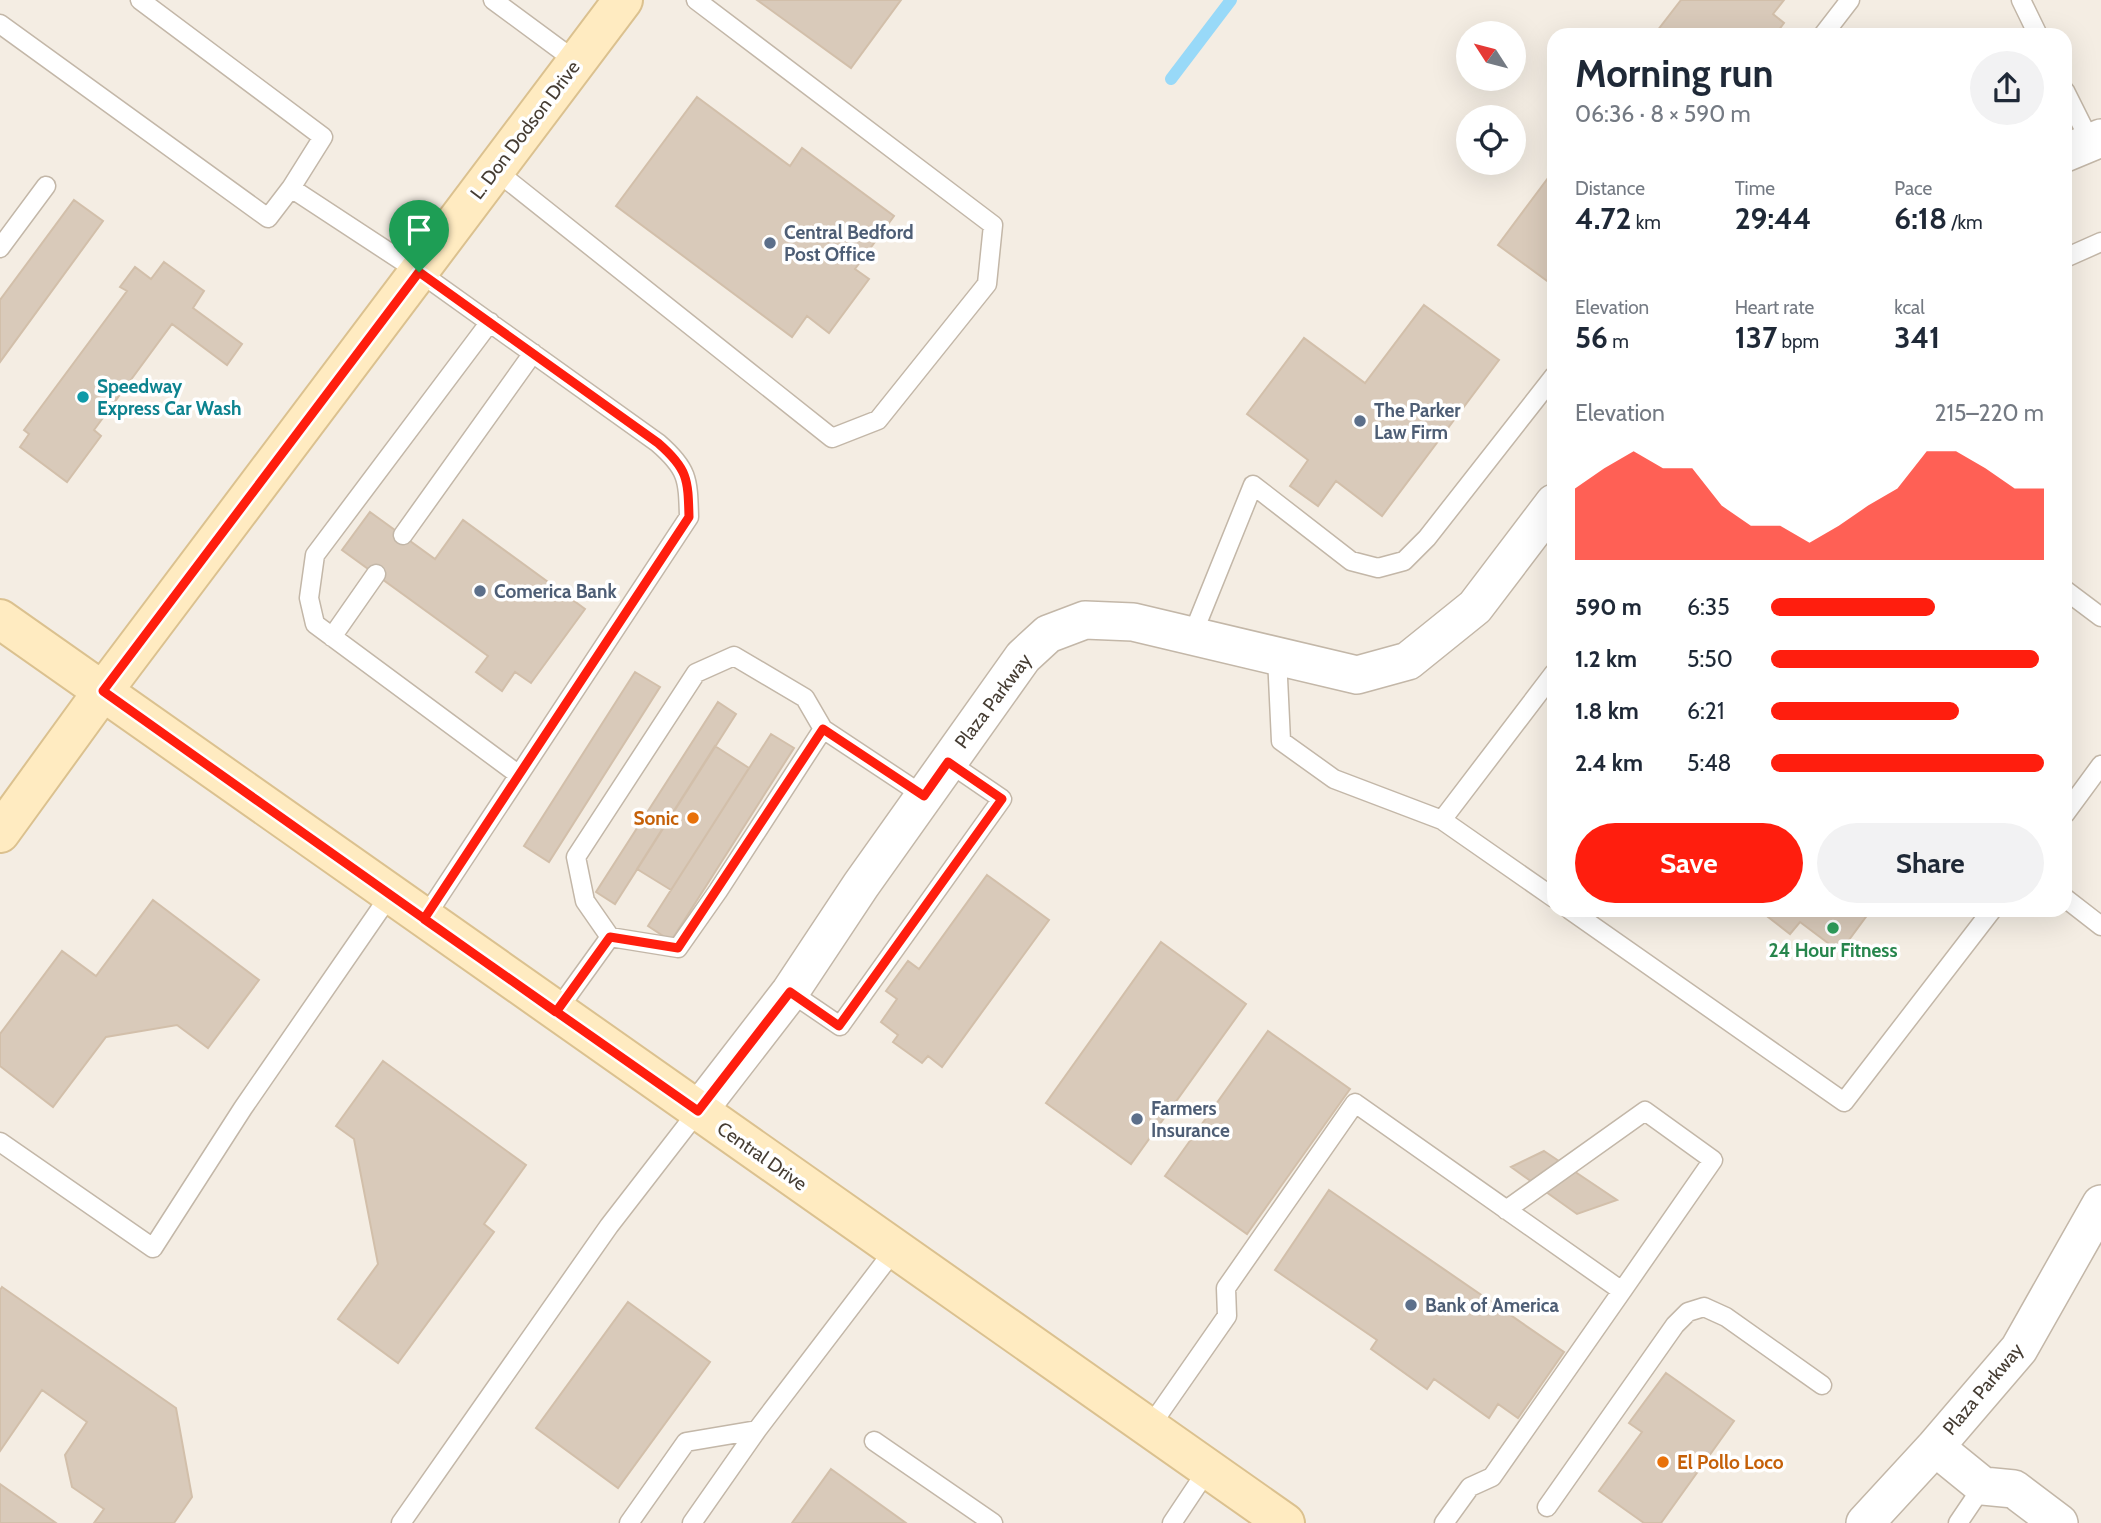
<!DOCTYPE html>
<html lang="en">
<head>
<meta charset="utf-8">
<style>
	:root { --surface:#fff; --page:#f2f2f3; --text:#1f2937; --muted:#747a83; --accent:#ff1e0e }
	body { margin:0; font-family:Cabin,sans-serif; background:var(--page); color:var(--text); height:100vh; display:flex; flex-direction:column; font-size:26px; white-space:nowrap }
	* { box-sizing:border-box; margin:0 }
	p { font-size:23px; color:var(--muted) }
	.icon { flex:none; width:38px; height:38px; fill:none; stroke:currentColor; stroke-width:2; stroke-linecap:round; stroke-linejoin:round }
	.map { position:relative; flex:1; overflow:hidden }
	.panel { position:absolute; left:1547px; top:28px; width:525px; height:889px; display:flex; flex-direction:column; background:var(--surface); border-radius:21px; box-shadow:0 7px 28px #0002 }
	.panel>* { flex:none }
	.needle { width:46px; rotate:306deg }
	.fabs { position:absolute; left:1456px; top:21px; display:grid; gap:14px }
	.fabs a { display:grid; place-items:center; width:70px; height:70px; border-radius:50%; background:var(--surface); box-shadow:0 7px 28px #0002; font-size:35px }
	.pin { position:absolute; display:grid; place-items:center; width:60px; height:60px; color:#fff; margin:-72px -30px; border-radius:50% 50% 50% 0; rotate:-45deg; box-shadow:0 0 7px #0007 }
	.pin .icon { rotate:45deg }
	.round { display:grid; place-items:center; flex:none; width:74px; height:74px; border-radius:37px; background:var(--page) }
	.headline { display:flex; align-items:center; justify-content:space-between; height:119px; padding:0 28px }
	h1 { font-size:38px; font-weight:800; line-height:52px }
	.metrics { display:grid; grid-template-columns:repeat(3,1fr); gap:10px; height:119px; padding:7px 28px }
	.metrics div { display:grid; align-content:center }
	.metrics b { font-size:30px; font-weight:800 }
	.metrics small { font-size:19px; font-weight:400 }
	.metrics p { font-size:19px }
	.chart { height:196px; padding:14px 28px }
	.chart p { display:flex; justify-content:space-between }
	.chart svg { width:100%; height:126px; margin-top:7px; fill:var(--accent); opacity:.7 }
	.cta { display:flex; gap:14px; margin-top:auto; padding:14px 28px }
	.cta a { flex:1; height:80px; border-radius:42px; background:var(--accent); color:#fff; font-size:28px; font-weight:800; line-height:80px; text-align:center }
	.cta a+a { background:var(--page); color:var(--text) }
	ul { padding:0 28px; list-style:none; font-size:23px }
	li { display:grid; grid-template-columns:112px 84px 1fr; align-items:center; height:52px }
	li i { height:18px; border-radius:9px; background:var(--accent) }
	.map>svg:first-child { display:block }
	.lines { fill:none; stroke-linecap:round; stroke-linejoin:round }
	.stream { stroke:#98d9f8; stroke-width:12 }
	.building { fill:#d9caba; stroke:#d2bfaa; stroke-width:2 }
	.lane-casing { stroke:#c3b7a8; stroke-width:21 }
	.street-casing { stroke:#c3b7a8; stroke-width:40 }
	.secondary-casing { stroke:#dbc18f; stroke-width:42 }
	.lane { stroke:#fff; stroke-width:18 }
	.street { stroke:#fff; stroke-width:37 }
	.secondary { stroke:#ffebc1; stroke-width:38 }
	.route-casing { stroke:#fff; stroke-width:14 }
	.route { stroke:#ff1e0e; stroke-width:9 }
	.service-dot { fill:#5c6f8a; stroke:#fff; stroke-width:2.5 }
	.culture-dot { fill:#0f9aa8; stroke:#fff; stroke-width:2.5 }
	.food-dot { fill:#e8710a; stroke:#fff; stroke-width:2.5 }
	.leisure-dot { fill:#2e9e5b; stroke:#fff; stroke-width:2.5 }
	.labels { text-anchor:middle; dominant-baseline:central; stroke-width:7; stroke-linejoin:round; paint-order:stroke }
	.street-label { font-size:19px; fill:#463d33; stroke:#fff }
	.service-label { font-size:19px; font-weight:bold; fill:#4e5e75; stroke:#fff; text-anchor:start }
	.culture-label { font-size:19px; font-weight:bold; fill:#0d838f; stroke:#fff; text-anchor:start }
	.food-label { font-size:19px; font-weight:bold; fill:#c56008; stroke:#fff; text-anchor:end }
	.leisure-label { font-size:19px; font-weight:bold; fill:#27864d; stroke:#fff }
</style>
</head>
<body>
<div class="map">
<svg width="2101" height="1523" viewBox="0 0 2101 1523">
	<rect width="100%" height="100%" fill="#f4ede3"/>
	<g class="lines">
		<path class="stream" d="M1171,79L1231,0"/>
	</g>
	<path class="building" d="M757,0H901L851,68Z
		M1681,0H1784L1773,14L1784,23L1775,35H1654Z
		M697,97L790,166L802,148L894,216L855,269L869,279L829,333L807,316L792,337L616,206Z
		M1554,170V286L1498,245Z
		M74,200L103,221L0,362V300Z
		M164,262L204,291L193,308L242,344L227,365L172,324L94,430L101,436L67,482L20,447L29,434L24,430L127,291L120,287L135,267L151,279Z
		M1424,305L1499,360L1382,516L1336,481L1318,506L1290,486L1308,460L1247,414L1304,338L1365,383Z
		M370,512L435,559L463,520L585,609L531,683L515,672L502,691L476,672L488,656L342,550Z
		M635,672L660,687L549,862L524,846Z
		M718,702L736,714L615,904L596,892Z
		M771,734L794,748L671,941L648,926Z
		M715,746L749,768L671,890L637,869Z
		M987,875L1049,920L942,1067L928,1056L922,1063L893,1042L898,1035L881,1022L897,999L886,991L908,961L919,969Z
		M153,900L259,980L208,1048L177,1025L106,1037L53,1107L0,1066V1034L62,951L96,976Z
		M1759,910H1871L1840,952L1800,922L1790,934Z
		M1161,942L1246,1004L1131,1164L1046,1103Z
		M1268,1031L1350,1089L1247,1234L1165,1176Z
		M383,1061L526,1165L484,1224L494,1232L398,1363L338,1319L378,1264L354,1139L336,1126Z
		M1544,1151L1617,1200L1577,1214L1511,1167Z
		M1329,1190L1564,1352L1518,1418L1498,1404L1489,1418L1434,1379L1427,1389L1371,1349L1377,1340L1275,1270Z
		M2,1287L176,1408L192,1497L174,1523H94L104,1509L72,1487L65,1455L87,1422L42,1390L0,1451V1290Z
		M628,1302L710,1362L618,1488L536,1428Z
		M1666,1373L1734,1421L1661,1523H1644L1599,1491L1642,1432L1629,1423Z
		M831,1469L906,1523H792Z
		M0,1484L56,1523H0Z"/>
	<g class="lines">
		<defs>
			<path id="lane" d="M140,0L323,137L291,188L419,272L658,443C688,469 688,479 689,517L424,919
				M493,0L577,62
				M2021,0L2038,35
				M0,24L268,218L291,188
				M1823,35L1850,0
				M2065,91L2091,143
				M495,170L832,438L878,420L987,284L993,225L696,0
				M0,248L46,186
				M2065,258L2101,242
				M490,322L315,555L309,598L315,624L519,775
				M403,535L533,353
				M2065,590L2101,617
				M1192,636L1253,485L1351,561L1378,568L1404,561L1427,538L1554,376
				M332,637L376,574
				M734,656L805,698L823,729L718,891L678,948L610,937L585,901L576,857L696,673Z
				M1277,657L1281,741L1334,779L1442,820L1554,898
				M823,729L924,796
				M2065,814L2101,765
				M1442,820L1554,673
				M2065,898L2101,926
				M1570,910L1844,1102L1992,910
				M790,992L840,1026L1002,799L948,762
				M556,1012L610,937
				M0,1142L153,1248L243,1108L390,895
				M1506,1210L1645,1111L1713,1160L1622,1291
				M1149,1428L1227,1316L1226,1288L1355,1103L1622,1291L1492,1477L1470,1487L1444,1523
				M874,1441L993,1523
				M1547,1507L1675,1325L1688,1312L1704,1307L1726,1317L1822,1385
				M401,1523L609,1226L698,1111
				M629,1523L686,1442L757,1430
				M692,1523L757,1430L895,1249
				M1172,1523L1208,1469
				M1958,1523L1983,1486"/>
			<path id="street" d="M2065,153L2101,138
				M698,1111L790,992L861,885L1023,657L1048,634L1085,620L1133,622L1357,675L1408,661L1475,607L1554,503
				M1935,1447L1983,1486L2014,1489L2059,1523
				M1865,1523L1935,1447L2019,1349L2101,1204"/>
			<path id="secondary" d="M0,619L1285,1523
				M0,833L103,691L623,0"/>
		</defs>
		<use href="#lane" class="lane-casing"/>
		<use href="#street" class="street-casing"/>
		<use href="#secondary" class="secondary-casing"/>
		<use href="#lane" class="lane"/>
		<use href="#street" class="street"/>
		<use href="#secondary" class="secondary"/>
	</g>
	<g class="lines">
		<defs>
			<path id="route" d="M419,272L103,691C254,798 405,906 556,1012L610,937L678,948L823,729L924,796L948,762L1002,799L839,1026L790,992L698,1111L424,919L689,517C688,479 688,469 658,443L419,272"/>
		</defs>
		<use href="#route" class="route-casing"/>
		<use href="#route" class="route"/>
	</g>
	<g class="service-dot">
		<circle cx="770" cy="243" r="7"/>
		<circle cx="1360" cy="421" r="7"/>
		<circle cx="480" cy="591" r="7"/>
		<circle cx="1137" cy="1119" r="7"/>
		<circle cx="1411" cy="1305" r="7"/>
	</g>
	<circle class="culture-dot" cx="83" cy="397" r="7"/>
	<g class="food-dot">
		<circle cx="693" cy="818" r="7"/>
		<circle cx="1663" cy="1462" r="7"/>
	</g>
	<circle class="leisure-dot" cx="1833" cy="928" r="7"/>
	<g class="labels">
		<g class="street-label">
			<text transform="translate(525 130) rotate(-53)">L. Don Dodson Drive</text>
			<text transform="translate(993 701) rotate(-53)">Plaza Parkway</text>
			<text transform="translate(762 1156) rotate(35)">Central Drive</text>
			<text transform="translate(1983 1389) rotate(-50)">Plaza Parkway</text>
		</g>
		<g class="service-label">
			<text x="784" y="232">Central Bedford<tspan x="784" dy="22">Post Office</tspan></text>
			<text x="1374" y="410">The Parker<tspan x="1374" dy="22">Law Firm</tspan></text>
			<text x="494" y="591">Comerica Bank</text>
			<text x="1151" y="1108">Farmers<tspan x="1151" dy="22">Insurance</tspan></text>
			<text x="1425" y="1305">Bank of America</text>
		</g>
		<g class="culture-label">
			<text x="97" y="386">Speedway<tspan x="97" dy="22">Express Car Wash</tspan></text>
		</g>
		<g class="food-label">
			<text x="679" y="818">Sonic</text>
			<text x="1677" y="1462" text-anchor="start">El Pollo Loco</text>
		</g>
		<g class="leisure-label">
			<text x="1833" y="950">24 Hour Fitness</text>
		</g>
	</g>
</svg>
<div class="fabs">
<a><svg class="needle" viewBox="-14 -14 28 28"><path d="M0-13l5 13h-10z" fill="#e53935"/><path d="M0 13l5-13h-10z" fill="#747a83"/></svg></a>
<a><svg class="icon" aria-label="locate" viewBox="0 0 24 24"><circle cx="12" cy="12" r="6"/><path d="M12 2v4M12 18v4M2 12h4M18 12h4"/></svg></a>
</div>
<div class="pin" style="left:419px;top:272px;background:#1e9e55"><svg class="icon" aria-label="arrive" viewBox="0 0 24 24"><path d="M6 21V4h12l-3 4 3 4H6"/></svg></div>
<section class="panel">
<div class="headline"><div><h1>Morning run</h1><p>06:36 · 8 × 590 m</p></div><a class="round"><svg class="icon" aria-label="share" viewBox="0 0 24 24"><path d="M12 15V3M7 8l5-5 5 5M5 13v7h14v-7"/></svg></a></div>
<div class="metrics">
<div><p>Distance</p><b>4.72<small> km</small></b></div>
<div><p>Time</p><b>29:44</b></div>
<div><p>Pace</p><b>6:18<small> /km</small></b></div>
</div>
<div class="metrics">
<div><p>Elevation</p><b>56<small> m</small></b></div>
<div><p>Heart rate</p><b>137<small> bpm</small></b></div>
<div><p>kcal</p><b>341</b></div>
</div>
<div class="chart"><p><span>Elevation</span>215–220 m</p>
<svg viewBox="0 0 160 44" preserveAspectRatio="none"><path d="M0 44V19L10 12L20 6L30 12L40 12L50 25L60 32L70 32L80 38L90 32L100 25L110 19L120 6L130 6L140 12L150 19L160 19V44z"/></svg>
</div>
<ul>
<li><b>590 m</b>6:35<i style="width:60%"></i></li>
<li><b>1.2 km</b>5:50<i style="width:98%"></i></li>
<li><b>1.8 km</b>6:21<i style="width:69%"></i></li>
<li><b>2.4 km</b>5:48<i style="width:100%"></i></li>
</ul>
<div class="cta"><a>Save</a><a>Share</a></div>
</section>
</div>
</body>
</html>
